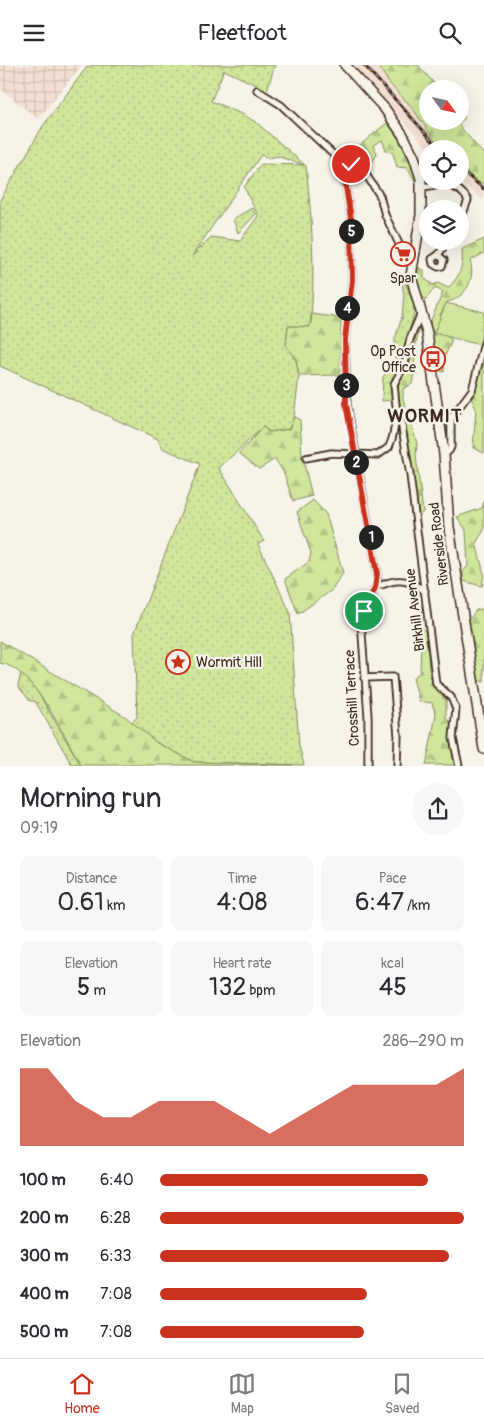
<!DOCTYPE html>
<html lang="en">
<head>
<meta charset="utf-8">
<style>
	:root { --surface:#fff; --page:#f7f7f7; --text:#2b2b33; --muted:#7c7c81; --line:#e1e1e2; --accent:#c8321e }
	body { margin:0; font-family:Pangolin,sans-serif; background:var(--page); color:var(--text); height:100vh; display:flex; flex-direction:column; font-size:19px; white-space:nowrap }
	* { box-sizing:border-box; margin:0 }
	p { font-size:16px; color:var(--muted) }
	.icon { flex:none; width:28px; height:28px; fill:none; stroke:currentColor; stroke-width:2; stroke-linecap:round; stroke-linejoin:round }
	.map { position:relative; height:701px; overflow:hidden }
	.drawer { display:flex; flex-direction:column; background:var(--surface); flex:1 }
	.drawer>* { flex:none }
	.needle { width:32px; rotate:123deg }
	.fabs { position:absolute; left:419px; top:15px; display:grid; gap:10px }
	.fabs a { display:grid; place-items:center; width:50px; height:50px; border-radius:50%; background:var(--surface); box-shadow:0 5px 20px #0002; font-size:25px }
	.pin { position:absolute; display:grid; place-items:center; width:42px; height:42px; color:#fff; margin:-21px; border:2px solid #fff; border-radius:50%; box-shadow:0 1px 5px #0007 }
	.km { position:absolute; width:25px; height:25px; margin:-12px; border-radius:50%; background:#222; color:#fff; font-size:14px; line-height:25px; text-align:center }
	.round { display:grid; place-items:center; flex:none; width:52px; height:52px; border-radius:26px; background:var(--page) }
	.head { display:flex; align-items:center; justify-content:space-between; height:85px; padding:0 20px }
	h1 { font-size:28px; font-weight:600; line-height:38px }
	.metrics { display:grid; grid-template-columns:repeat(3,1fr); gap:8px; height:85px; padding:5px 20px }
	.metrics div { display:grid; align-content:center; border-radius:10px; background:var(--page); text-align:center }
	.metrics b { font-size:25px; font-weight:600 }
	.metrics small { font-size:14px; font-weight:400 }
	.metrics p { font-size:14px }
	.chart { height:140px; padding:10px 20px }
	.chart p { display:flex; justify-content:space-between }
	.chart svg { width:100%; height:90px; margin-top:5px; fill:var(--accent); opacity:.7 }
	ul { padding:0 20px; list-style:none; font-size:16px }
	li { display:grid; grid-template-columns:80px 60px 1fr; align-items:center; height:38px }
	li i { height:12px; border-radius:6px; background:var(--accent) }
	header { display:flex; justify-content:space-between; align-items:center; height:65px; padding:0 20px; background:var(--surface); font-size:22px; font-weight:600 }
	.tab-bar { display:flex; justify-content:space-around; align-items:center; height:70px; border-top:1px solid var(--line); background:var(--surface); font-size:14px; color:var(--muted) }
	.tab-bar a { display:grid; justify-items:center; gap:2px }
	.tab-bar .on { color:var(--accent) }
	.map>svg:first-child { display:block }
	.built { fill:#f2dfd1 }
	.industrial { fill:url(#industrial-grid) }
	.green { fill:url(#green-dots); stroke:#85885d; fill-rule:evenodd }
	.forest { fill:url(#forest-firs); stroke:#85885d }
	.pitch { fill:#cfe69c; stroke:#85885d }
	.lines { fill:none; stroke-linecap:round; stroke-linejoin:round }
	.minor-casing { stroke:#3b2a1e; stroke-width:9 }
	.secondary-casing { stroke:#3b2a1e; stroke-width:12 }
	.minor { stroke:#f7f3e8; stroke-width:5.5 }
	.secondary { stroke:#f7f3e8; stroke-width:9 }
	.rail-casing { stroke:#3b2a1e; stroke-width:3 }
	.rail { stroke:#f7f3e8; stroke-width:1; stroke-dasharray:4; stroke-linecap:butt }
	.route-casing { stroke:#fff; stroke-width:10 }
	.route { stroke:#c8321e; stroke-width:6 }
	.labels { text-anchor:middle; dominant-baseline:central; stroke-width:4.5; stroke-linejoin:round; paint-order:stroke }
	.poi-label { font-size:14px; fill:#3b2a1e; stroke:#f7f3e8 }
	.street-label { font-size:14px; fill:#3b2a1e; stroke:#f7f3e8 }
	.district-label { font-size:19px; font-weight:bold; letter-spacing:1px; fill:#3b2a1e; stroke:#f7f3e8 }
</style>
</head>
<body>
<header><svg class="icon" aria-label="menu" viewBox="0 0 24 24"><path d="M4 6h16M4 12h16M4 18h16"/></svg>Fleetfoot<svg class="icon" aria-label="search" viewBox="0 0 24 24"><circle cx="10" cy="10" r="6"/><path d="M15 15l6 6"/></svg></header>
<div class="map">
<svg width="484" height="701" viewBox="0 0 484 701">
	<defs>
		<pattern id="industrial-grid" width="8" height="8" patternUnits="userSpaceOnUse" patternTransform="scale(1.25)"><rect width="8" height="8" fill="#f2dfd1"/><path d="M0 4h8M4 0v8" fill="none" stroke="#d0c0b3"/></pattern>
		<pattern id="green-dots" width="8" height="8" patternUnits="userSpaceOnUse" patternTransform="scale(1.25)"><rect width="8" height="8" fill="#cfe69c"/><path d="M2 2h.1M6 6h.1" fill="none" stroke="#b3c586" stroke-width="1.8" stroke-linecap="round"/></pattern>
		<pattern id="forest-firs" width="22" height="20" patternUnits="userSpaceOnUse" patternTransform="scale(1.25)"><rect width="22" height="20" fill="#cfe69c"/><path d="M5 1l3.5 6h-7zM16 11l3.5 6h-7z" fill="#b3c586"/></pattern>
	</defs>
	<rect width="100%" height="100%" fill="#f7f3e8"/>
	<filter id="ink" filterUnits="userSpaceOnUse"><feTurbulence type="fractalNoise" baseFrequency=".02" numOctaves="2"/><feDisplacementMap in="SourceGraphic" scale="10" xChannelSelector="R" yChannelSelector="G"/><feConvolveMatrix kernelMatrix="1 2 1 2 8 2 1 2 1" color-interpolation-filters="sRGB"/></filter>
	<g filter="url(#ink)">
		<path class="built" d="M353,0H379L442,84H428Z
			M460,102L484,120V135L457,116H460Z"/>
		<path class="industrial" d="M0,0H82L38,54L0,23Z"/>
		<path class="green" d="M93,0H275L267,25L224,5L211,36L244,50L257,58L306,101C312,156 316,207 310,262L288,261L286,280L296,295L299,311L294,352L289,364L270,367L263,362L219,403L264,476L258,479L290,547L299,681L304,700L194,697L157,678L131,658L137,652L134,569L200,399L162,383L158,374L0,301V135L43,61L86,3ZM261,90L269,93L277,91L304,100L261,99L244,122L258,151L240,176L211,172L192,191Z
			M252,143L255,150L238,168L233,154Z
			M404,214L414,241V248L401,300L390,320L392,335L382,336L383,312L395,295V274L402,252L404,230L402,217Z
			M21,608L37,626L81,700H72L35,636H30L18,621Z"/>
		<path class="forest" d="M378,0H418L439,24H428V56H460V47L465,53L458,59L484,90V119L476,116L460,101V84L440,82L410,40L389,18Z
			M387,58C404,78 411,97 418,122L408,103L397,102L393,88L386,85L382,75L373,80L377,89L368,104L345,92Z
			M484,174V188L470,196C476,213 466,233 447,237L440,250V266L452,275L445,291L444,307L437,305L430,263L431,255L443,227L435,223L426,234H420L413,213L414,201L424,205V213L433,220L438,218L448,223C461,210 463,202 462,184Z
			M312,249L341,253L340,310L299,311L296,295L286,280L288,261L310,262Z
			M418,260H420V263C413,282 416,300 412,319L403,324V334L417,378L416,391L423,447L418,452L407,375L397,324L398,317L411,294Z
			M484,285V388L473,383L476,344L471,333Z
			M294,352L300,355L302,391L312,431L293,436L284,408L275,394L259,404L239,388L263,362L270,367L289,364Z
			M313,435L326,449L343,508L332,525L298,549L285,514L309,497L311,488L297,447Z
			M484,437V465L476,478L484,509L482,521L463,516V506L468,501L466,465L457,452L482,443Z
			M482,544L484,551V617L478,615L467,558L476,545Z
			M422,563L427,569C429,594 425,618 446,635V653L451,658L450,670L454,700H426L436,650L432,638L419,636L413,613L420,607L421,579L417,575L415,565Z
			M0,576L126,652L157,678L194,697L293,700H81C65,673 33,602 0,598Z"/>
		<path class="pitch" d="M446,238L484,247L480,280L434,268Z"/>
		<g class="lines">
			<defs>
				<path id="minor" d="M257,25L281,40L337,93L365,108L380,131L385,150L400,181L413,191
					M342,96L351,154L352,215L345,274L347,339L377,509V518L361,556L368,651V701
					M422,122C441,119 457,117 468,135L460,157
					M438,190L444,195L442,201L438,202L433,199L432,194L438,190L448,176
					M397,351L401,356L410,410L436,619L451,632L456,644L453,673L459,701
					M444,389L449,386L451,382V353L472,325L484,278
					M306,393L331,388L378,390L389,382L392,374L397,351L394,319L405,299L410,274L421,248
					M382,520C400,512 410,516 425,526
					M364,613L393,612L398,671L397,701"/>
				<path id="secondary" d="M345,0L385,44L403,70L414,92L421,113V150L411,211L427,268L444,389L449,462L484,684"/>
			</defs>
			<use href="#minor" class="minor-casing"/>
			<use href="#secondary" class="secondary-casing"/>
			<use href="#minor" class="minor"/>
			<use href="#secondary" class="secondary"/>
			<defs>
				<path id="rail" d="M364,0L440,84
					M460,104L484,124"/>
			</defs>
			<use href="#rail" class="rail-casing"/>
			<use href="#rail" class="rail"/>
		</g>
	</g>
	<g class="lines" filter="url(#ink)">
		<defs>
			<path id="route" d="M351,99L342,96L351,154L352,215L345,274L346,339L377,509L375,523L364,546"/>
		</defs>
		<use href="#route" class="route-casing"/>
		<use href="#route" class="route"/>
	</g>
	<defs>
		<symbol id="supermarket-ring" viewBox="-11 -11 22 22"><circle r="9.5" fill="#f7f3e8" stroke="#c8321e" stroke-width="1.5"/><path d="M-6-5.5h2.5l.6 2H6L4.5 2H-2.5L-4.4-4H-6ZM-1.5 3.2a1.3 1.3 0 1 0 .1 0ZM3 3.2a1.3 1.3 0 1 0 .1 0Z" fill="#c8321e"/></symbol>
		<symbol id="bus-ring" viewBox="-11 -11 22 22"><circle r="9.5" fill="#f7f3e8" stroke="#c8321e" stroke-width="1.5"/><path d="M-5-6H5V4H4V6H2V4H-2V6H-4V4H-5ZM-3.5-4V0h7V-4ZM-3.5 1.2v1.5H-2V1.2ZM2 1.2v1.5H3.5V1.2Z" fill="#c8321e"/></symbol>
		<symbol id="sight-ring" viewBox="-11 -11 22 22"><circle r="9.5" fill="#f7f3e8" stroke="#c8321e" stroke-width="1.5"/><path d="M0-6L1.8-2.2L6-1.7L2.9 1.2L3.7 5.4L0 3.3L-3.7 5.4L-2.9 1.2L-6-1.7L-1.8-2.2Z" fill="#c8321e"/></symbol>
	</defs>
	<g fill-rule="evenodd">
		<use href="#supermarket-ring" x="389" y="175" width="28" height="28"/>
		<use href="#bus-ring" x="419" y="280" width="28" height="28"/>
		<use href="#sight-ring" x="164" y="583" width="28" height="28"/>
	</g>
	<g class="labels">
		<g class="poi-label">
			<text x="403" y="213">Spar</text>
			<text x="416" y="286" text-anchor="end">Op Post<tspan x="416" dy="16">Office</tspan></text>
			<text x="196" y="597" text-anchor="start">Wormit Hill</text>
		</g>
		<g class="street-label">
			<text transform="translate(439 479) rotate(-97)">Riverside Road</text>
			<text transform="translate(415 545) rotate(-97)">Birkhill Avenue</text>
			<text transform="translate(352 633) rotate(-93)">Crosshill Terrace</text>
		</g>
		<g class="district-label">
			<text x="425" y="351">WORMIT</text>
		</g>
	</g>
</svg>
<div class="fabs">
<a><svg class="needle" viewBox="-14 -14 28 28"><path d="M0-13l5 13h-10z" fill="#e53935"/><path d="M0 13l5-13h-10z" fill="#7c7c81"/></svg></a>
<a><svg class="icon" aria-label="locate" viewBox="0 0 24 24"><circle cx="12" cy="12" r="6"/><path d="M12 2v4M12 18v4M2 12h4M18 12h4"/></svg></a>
<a><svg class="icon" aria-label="layers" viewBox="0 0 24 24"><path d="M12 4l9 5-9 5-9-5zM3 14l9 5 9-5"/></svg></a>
</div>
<div class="pin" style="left:364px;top:546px;background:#1e9e55"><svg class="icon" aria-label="arrive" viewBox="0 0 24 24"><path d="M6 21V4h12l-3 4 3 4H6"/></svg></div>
<div class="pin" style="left:351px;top:99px;background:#d93025"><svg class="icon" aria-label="check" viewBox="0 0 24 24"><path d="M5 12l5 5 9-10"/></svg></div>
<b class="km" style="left:371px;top:472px">1</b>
<b class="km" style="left:356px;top:397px">2</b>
<b class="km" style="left:346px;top:320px">3</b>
<b class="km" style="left:347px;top:243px">4</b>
<b class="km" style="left:351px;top:166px">5</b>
</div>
<section class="drawer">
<div class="head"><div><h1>Morning run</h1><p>09:19</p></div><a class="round"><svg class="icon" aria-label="share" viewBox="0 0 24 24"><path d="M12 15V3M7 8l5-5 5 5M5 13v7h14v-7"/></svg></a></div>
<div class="metrics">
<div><p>Distance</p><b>0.61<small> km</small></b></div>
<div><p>Time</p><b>4:08</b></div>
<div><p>Pace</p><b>6:47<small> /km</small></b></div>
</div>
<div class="metrics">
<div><p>Elevation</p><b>5<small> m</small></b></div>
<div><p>Heart rate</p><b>132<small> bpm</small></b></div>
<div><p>kcal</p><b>45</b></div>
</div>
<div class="chart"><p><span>Elevation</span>286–290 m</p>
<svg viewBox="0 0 160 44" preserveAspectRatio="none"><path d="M0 44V6L10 6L20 22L30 30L40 30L50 22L60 22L70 22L80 30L90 38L100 30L110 22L120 14L130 14L140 14L150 14L160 6V44z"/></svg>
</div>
<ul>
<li><b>100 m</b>6:40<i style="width:88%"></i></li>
<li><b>200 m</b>6:28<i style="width:100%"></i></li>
<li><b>300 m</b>6:33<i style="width:95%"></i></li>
<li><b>400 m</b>7:08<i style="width:68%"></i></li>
<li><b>500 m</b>7:08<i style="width:67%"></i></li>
</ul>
</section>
<nav class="tab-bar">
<a class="on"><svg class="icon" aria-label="home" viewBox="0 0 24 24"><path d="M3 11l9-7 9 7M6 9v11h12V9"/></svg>Home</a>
<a><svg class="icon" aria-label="map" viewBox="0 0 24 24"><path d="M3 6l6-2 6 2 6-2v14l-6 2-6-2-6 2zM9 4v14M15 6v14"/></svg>Map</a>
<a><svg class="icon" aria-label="saved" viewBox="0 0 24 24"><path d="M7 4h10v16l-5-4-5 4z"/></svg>Saved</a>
</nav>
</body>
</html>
